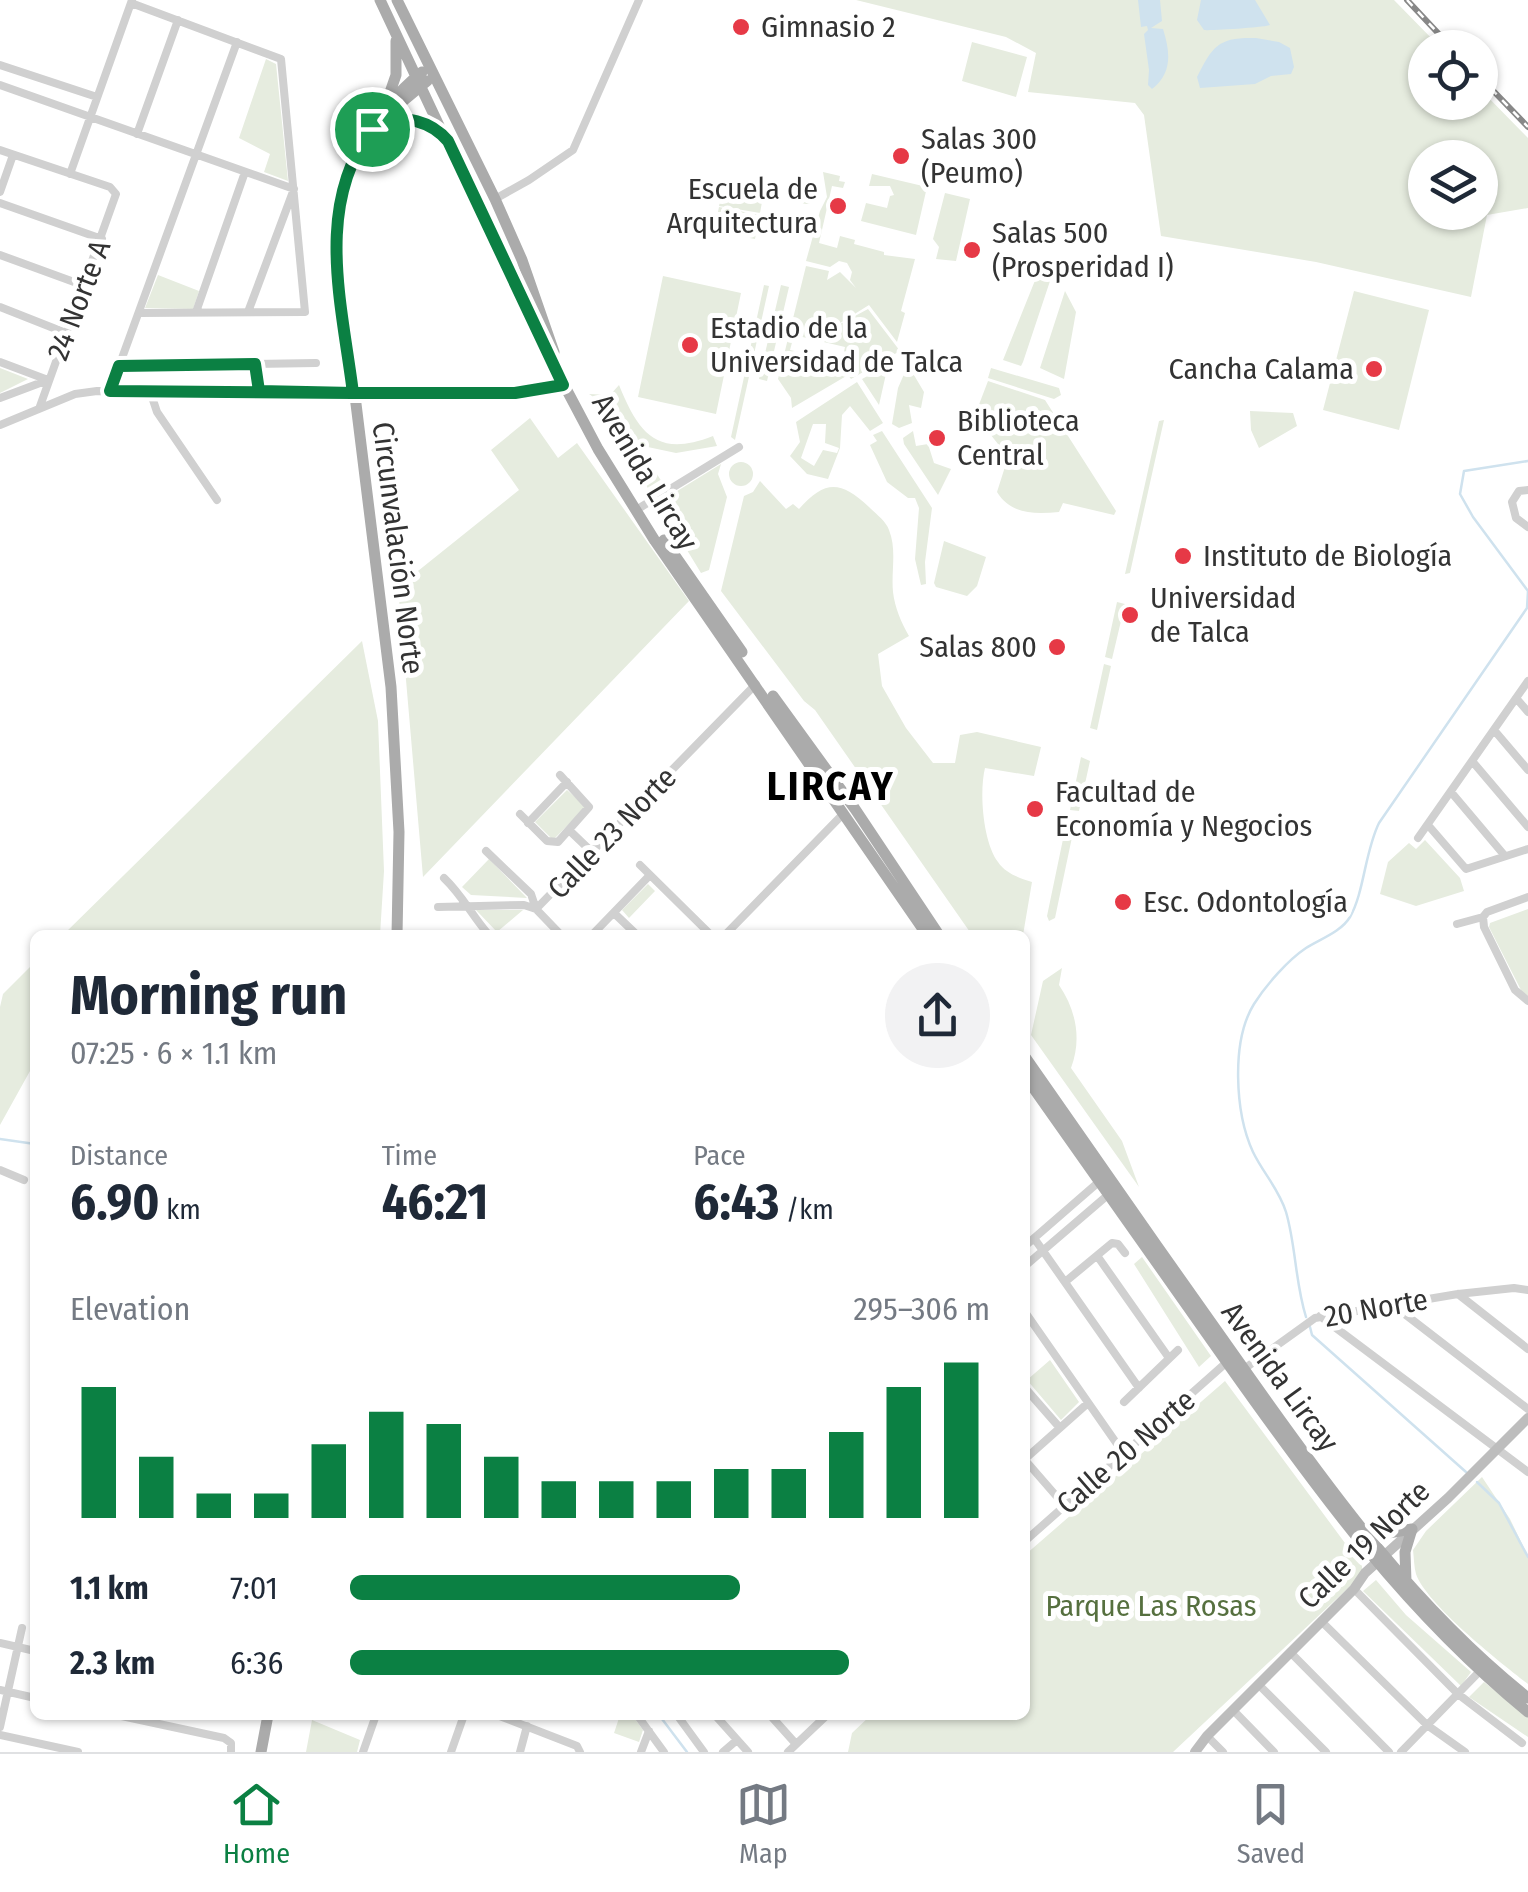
<!DOCTYPE html>
<html lang="en">
<head>
<meta charset="utf-8">
<style>
	:root { --surface:#fff; --page:#f2f2f3; --text:#1f2937; --muted:#747a83; --line:#e0e1e3; --accent:#0b8043 }
	body { margin:0; font-family:"Fira Sans Condensed",sans-serif; background:var(--page); color:var(--text); height:100vh; display:flex; flex-direction:column; font-size:38px; white-space:nowrap }
	* { box-sizing:border-box; margin:0 }
	p { font-size:32px; color:var(--muted) }
	.icon { flex:none; width:55px; height:55px; fill:none; stroke:currentColor; stroke-width:2; stroke-linecap:round; stroke-linejoin:round }
	.map { position:relative; flex:1; overflow:hidden }
	.details { position:absolute; left:30px; top:930px; width:1000px; height:790px; display:flex; flex-direction:column; background:var(--surface); border-radius:15px; box-shadow:0 2px 8px #0004 }
	.details>* { flex:none }
	.fabs { position:absolute; left:1408px; top:30px; display:grid; gap:20px }
	.fabs a { display:grid; place-items:center; width:90px; height:90px; border-radius:50%; background:var(--surface); box-shadow:0 2px 8px #0004; font-size:50px }
	.pin { position:absolute; display:grid; place-items:center; width:85px; height:85px; color:#fff; margin:-42px; border:5px solid #fff; border-radius:50%; box-shadow:0 2px 10px #0007 }
	.round { display:grid; place-items:center; flex:none; width:105px; height:105px; border-radius:52px; background:var(--page) }
	.overview { display:flex; align-items:center; justify-content:space-between; height:170px; padding:0 40px }
	h1 { font-size:55px; font-weight:700; line-height:75px }
	.stats { display:grid; grid-template-columns:repeat(3,1fr); gap:15px; height:170px; padding:10px 40px }
	.stats div { display:grid; align-content:center }
	.stats b { font-size:50px; font-weight:700 }
	.stats small { font-size:28px; font-weight:400 }
	.stats p { font-size:28px }
	.chart { height:280px; padding:20px 40px }
	.chart p { display:flex; justify-content:space-between }
	.chart svg { width:100%; height:180px; margin-top:10px; stroke:var(--accent); stroke-width:6 }
	ul { padding:0 40px; list-style:none; font-size:32px }
	li { display:grid; grid-template-columns:160px 120px 1fr; align-items:center; height:75px }
	li i { height:25px; border-radius:12px; background:var(--accent) }
	.tabs { display:flex; justify-content:space-around; align-items:center; height:140px; border-top:2px solid var(--line); background:var(--surface); font-size:28px; color:var(--muted) }
	.tabs a { display:grid; justify-items:center; gap:5px }
	.tabs .active { color:var(--accent) }
	.map>svg:first-child { display:block }
	.green { fill:#e6ecdf; fill-rule:evenodd }
	.water { fill:#cfe2ee }
	.lines { fill:none; stroke-linecap:round; stroke-linejoin:round }
	.stream { stroke:#cfe2ee; stroke-width:2.5 }
	.street { stroke:#d0d0d0; stroke-width:8 }
	.secondary { stroke:#bdbdbd; stroke-width:10 }
	.primary { stroke:#ababab; stroke-width:11 }
	.rail-casing { stroke:#888; stroke-width:6 }
	.rail { stroke:#fff; stroke-width:2.5; stroke-dasharray:8; stroke-linecap:butt }
	.route-casing { stroke:#fff; stroke-width:20 }
	.route { stroke:#0b8043; stroke-width:12 }
	.poi-dot { fill:#e63946; stroke:#fff; stroke-width:4 }
	.labels { text-anchor:middle; dominant-baseline:central; stroke-width:10; stroke-linejoin:round; paint-order:stroke }
	.poi-label { font-size:30px; fill:#333; stroke:#fff; text-anchor:start }
	.street-label { font-size:30px; fill:#333; stroke:#fff }
	.park-label { font-size:30px; fill:#56703f; stroke:#fff }
	.district-label { font-size:40px; font-weight:bold; letter-spacing:2.5px; fill:#000; stroke:#fff }
</style>
</head>
<body>
<div class="map">
<svg width="1528" height="1752" viewBox="0 0 1528 1752">
	<rect width="100%" height="100%" fill="#fff"/>
	<path class="green" d="M856,0H1394L1440,47L1425,48V102H1480V89L1528,138V208L1487,215L1471,297L1316,262L1161,236L1144,115L1135,103L1028,92L1036,53L1006,37ZM1425,158H1480V212H1425Z
		M972,42L1027,57L1016,97L962,81Z
		M266,59L276,64L288,181L264,172L270,154L239,138Z
		M823,172L840,176L839,181L845,182L843,188L832,186L819,243L837,248L840,236L855,240L854,244L884,252V255L915,259L901,311L905,313L897,342L869,305L829,330L868,309L900,351L851,379L848,375L792,408L791,398L778,379L806,266L829,271L827,280L840,272L856,288L850,280L852,272L847,263L839,261L830,267L806,261L820,211L827,197ZM794,335L845,347L842,361L845,368L841,375L827,372L830,359L790,350Z
		M872,174L927,187L916,235L861,221L866,203L887,208L890,196L894,195L890,186H869Z
		M796 193a11 11 0 1 1 22 0a11 11 0 1 1-22 0Z
		M724,184L764,191L760,213L719,206Z
		M945,193L970,199L956,261L936,259L939,247L933,239Z
		M719,207L759,215L755,239L714,231Z
		M1046,267L1052,275L1023,362L1021,366L1003,360L1040,268Z
		M158,275L199,291L193,309L145,308Z
		M663,276L741,293L716,414L638,397Z
		M764,285L769,286L735,440L731,437Z
		M781,285L789,287L767,381L759,379Z
		M1065,291L1076,312L1064,379L1040,368Z
		M1354,291L1429,310L1399,430L1323,410Z
		M888,365L879,405L862,379Z
		M908,365L924,392L921,408L909,405L912,423L899,428L892,424L898,388Z
		M0,368L28,379L0,393Z
		M991,368L1059,388L1061,395L1054,399L988,378Z
		M988,381L1045,400L1116,511L1114,515L1063,503L1059,512C1035,514 1011,515 997,492L1010,451L998,444L975,415Z
		M857,382L883,423L870,431L850,406L842,415L840,448L828,479L807,474L790,456L800,442L796,422ZM813,424H826L825,443L839,448L837,453L823,450L814,466L801,458Z
		M619,385C639,434 657,458 713,436L717,446L676,453L643,446L641,450L666,488L652,495L612,429C600,419 602,402 589,394L610,395Z
		M1250,411L1293,413L1297,426L1259,448L1251,430Z
		M530,418L558,458L577,443L689,601L423,877L398,587L519,490L491,450Z
		M1164,420L1130,573L1125,574L1159,421Z
		M882,431L932,508L925,562L926,584L921,585L915,559L919,508L915,498H908L887,482L870,445L877,441L873,435Z
		M913,431L916,446L928,444L934,463L951,469L938,495L904,444L903,438Z
		M729 474a12 12 0 1 1 24 0a12 12 0 1 1-24 0Z
		M721,464L718,474L727,497L709,570L701,573L665,514L674,493Z
		M760,481L786,509L793,504L799,509C825,480 840,480 869,507C876,514 886,521 889,530C897,550 891,571 893,592C895,608 901,622 909,636L878,654L882,686L906,728L933,763H955L960,735L977,732L1041,747L1034,776L985,768C979,792 983,842 998,862C1006,874 1020,878 1032,882L1023,935H972L815,710L804,701L721,591L744,496L753,492Z
		M944,541L986,557L977,586L967,596L936,587L934,583Z
		M1117,602L1125,604L1112,659L1105,657Z
		M362,641L378,721L384,871L380,935H63Z
		M1104,664L1111,666L1097,730L1090,728Z
		M1081,757L1090,761L1079,811L1070,810Z
		M567,790L586,807L553,840L535,822Z
		M1067,820L1075,823L1055,918L1049,921L1047,916Z
		M1425,840L1460,878L1464,891L1416,906L1380,894L1388,862L1409,843L1416,849Z
		M489,859L527,898L471,895L462,887Z
		M648,884L655,891L629,918L622,910Z
		M1528,909V996L1522,992L1489,927L1490,923Z
		M476,910H523L497,932Z
		M35,962V1062L0,1125V1007L3,994Z
		M1062,968L1059,985C1076,1010 1082,1039 1071,1068L1122,1141L1139,1187L1031,1035L1043,981Z
		M1142,1257L1211,1356L1199,1367L1134,1264Z
		M1050,1360L1079,1402L1061,1420L1027,1380Z
		M1225,1381L1362,1566V1575L1173,1752H848L852,1733L871,1715H1025V1555Z
		M1482,1477L1510,1519L1528,1556V1684C1501,1663 1427,1605 1416,1574C1414,1567 1414,1558 1413,1550L1426,1531Z
		M1376,1580L1406,1615L1471,1672L1461,1686L1363,1591Z
		M1484,1682L1528,1717V1737L1469,1697Z
		M620,1715H632L643,1730L639,1742L614,1733Z
		M312,1720L360,1740L357,1752H306Z"/>
	<path class="water" d="M1138,0H1160L1162,21L1151,28L1163,29C1170,51 1173,73 1152,89L1148,85L1149,70L1144,34L1148,30L1147,26L1141,27Z
		M1201,0H1255L1270,25C1267,27 1210,31 1204,30L1197,20Z
		M1256,38L1279,42L1290,48L1294,67L1291,74L1271,76L1255,84L1200,88L1197,77C1213,45 1219,37 1256,38Z"/>
	<g class="lines">
		<path class="stream" d="M0,1139L35,1144
			M1306,1317C1295,1282 1296,1246 1286,1212C1279,1189 1263,1173 1253,1152C1235,1113 1231,1041 1254,1004C1266,985 1288,960 1306,948C1320,939 1341,932 1350,917C1364,893 1365,851 1379,823L1527,608L1528,591L1473,517L1460,494L1464,471L1528,461
			M1310,1327L1312,1335L1466,1472
			M1477,1482L1499,1503L1528,1557
			M659,1715L687,1752"/>
		<path class="street" d="M131,3L281,59L305,312L139,313
			M0,65L97,97
			M0,85L294,189L248,312
			M137,134L178,20
			M0,150L110,187L116,194L39,409
			M70,174L132,0
			M0,192L13,155
			M495,199L529,180L573,150L639,0
			M0,203L102,239
			M0,255L85,286
			M0,307L66,333
			M196,312L245,172
			M0,362L48,380
			M255,364L259,391
			M119,366L316,363
			M110,391L237,42
			M150,391L157,412L217,500
			M0,398L48,380
			M0,425L75,394L97,391L353,393
			M1528,490L1519,491L1512,502L1516,518L1528,527
			M641,507L739,447
			M1516,698L1528,712
			M1494,730L1528,770
			M1472,761L1528,827
			M1451,792L1505,856
			M520,814L547,841L558,842L589,807L560,775
			M528,823L567,782
			M1428,825L1466,869L1528,849
			M569,830L593,853
			M1418,838L1528,681
			M486,851L531,894L536,909L561,935
			M640,865L711,935
			M444,878C463,896 472,916 489,935
			M438,907L524,905L536,909
			M536,909L756,684
			M614,913L637,935
			M1483,917L1484,927L1515,990L1528,1001
			M1457,924L1483,917L1487,912L1528,897
			M592,935L650,875
			M725,935L844,813
			M0,1170L24,1180
			M1034,1238L1139,1388
			M1025,1246L1101,1180
			M1098,1257L1169,1358
			M1025,1266L1109,1194
			M1065,1282L1112,1243L1118,1244L1125,1253
			M1458,1294L1528,1349
			M1393,1305L1528,1409
			M1025,1312L1124,1454
			M1320,1316L1528,1472
			M1244,1369L1315,1318L1458,1294L1514,1288L1528,1290
			M1025,1388L1060,1428
			M1124,1402L1178,1350
			M1025,1459L1088,1403
			M1025,1460L1065,1506
			M1025,1541L1227,1362
			M1354,1589L1458,1694L1522,1743
			M1321,1621L1427,1725L1465,1752
			M0,1643L35,1651
			M1290,1652L1389,1752
			M1258,1684L1326,1752
			M0,1690L35,1698
			M1233,1710L1274,1752
			M117,1715L224,1738L231,1743V1752
			M497,1715L577,1746L580,1752
			M637,1715L664,1752
			M677,1715L704,1752
			M715,1715L748,1752
			M770,1715L796,1744
			M0,1727L22,1628
			M0,1735L78,1752
			M1207,1736L1223,1752
			M363,1752L376,1715
			M451,1752L464,1715
			M520,1752L527,1726
			M641,1752L649,1731
			M723,1752L737,1740
			M788,1752L827,1715
			M1401,1752L1479,1672"/>
		<path class="secondary" d="M353,393H515L563,385
			M1195,1752L1207,1736L1354,1589L1365,1573L1448,1498L1528,1418"/>
		<path class="primary" d="M380,0L535,330L598,449L655,541L927,935
			M397,0L495,199L522,260L554,352
			M387,101L396,75V41
			M391,111L427,81
			M380,119L421,121L441,134
			M664,540L742,652
			M773,696L855,809L939,935
			M397,935L399,832L391,687L335,234C339,170 373,112 422,72
			M1025,1057C1100,1165 1175,1272 1251,1379C1333,1495 1416,1609 1528,1698
			M1025,1076C1094,1173 1162,1271 1231,1368C1321,1495 1407,1613 1528,1712
			M1362,1529L1388,1533L1412,1529
			M1406,1582L1405,1552L1412,1529
			M261,1752L268,1715"/>
		<defs>
			<path id="rail" d="M1407,0L1452,48
				M1480,77L1528,127"/>
		</defs>
		<use href="#rail" class="rail-casing"/>
		<use href="#rail" class="rail"/>
	</g>
	<g class="lines">
		<defs>
			<path id="route" d="M372,129C314,206 342,304 353,393L110,391L119,366L255,364L259,391L353,393H515L563,385L448,141C429,119 407,118 380,119L372,129"/>
		</defs>
		<use href="#route" class="route-casing"/>
		<use href="#route" class="route"/>
	</g>
	<g class="poi-dot">
		<circle cx="741" cy="27" r="10"/>
		<circle cx="901" cy="156" r="10"/>
		<circle cx="838" cy="206" r="10"/>
		<circle cx="972" cy="250" r="10"/>
		<circle cx="690" cy="345" r="10"/>
		<circle cx="1374" cy="369" r="10"/>
		<circle cx="937" cy="438" r="10"/>
		<circle cx="1183" cy="556" r="10"/>
		<circle cx="1130" cy="615" r="10"/>
		<circle cx="1057" cy="647" r="10"/>
		<circle cx="1035" cy="809" r="10"/>
		<circle cx="1123" cy="902" r="10"/>
	</g>
	<g class="labels">
		<g class="poi-label">
			<text x="761" y="27">Gimnasio 2</text>
			<text x="921" y="139">Salas 300<tspan x="921" dy="34">(Peumo)</tspan></text>
			<text x="818" y="189" text-anchor="end">Escuela de<tspan x="818" dy="34">Arquitectura</tspan></text>
			<text x="992" y="233">Salas 500<tspan x="992" dy="34">(Prosperidad I)</tspan></text>
			<text x="710" y="328">Estadio de la<tspan x="710" dy="34">Universidad de Talca</tspan></text>
			<text x="1354" y="369" text-anchor="end">Cancha Calama</text>
			<text x="957" y="421">Biblioteca<tspan x="957" dy="34">Central</tspan></text>
			<text x="1203" y="556">Instituto de Biología</text>
			<text x="1150" y="598">Universidad<tspan x="1150" dy="34">de Talca</tspan></text>
			<text x="1037" y="647" text-anchor="end">Salas 800</text>
			<text x="1055" y="792">Facultad de<tspan x="1055" dy="34">Economía y Negocios</tspan></text>
			<text x="1143" y="902">Esc. Odontología</text>
		</g>
		<g class="street-label">
			<text transform="translate(79 300) rotate(-69)">24 Norte A</text>
			<text transform="translate(645 472) rotate(59)">Avenida Lircay</text>
			<text transform="translate(398 548) rotate(83)">Circunvalación Norte</text>
			<text transform="translate(612 833) rotate(-46)">Calle 23 Norte</text>
			<text transform="translate(1376 1308) rotate(-10)">20 Norte</text>
			<text transform="translate(1280 1377) rotate(54)">Avenida Lircay</text>
			<text transform="translate(1126 1452) rotate(-41)">Calle 20 Norte</text>
			<text transform="translate(1364 1545) rotate(-44)">Calle 19 Norte</text>
		</g>
		<g class="park-label">
			<text x="1151" y="1606">Parque Las Rosas</text>
		</g>
		<g class="district-label">
			<text x="831" y="787">LIRCAY</text>
		</g>
	</g>
</svg>
<div class="fabs">
<a><svg class="icon" aria-label="locate" viewBox="0 0 24 24"><circle cx="12" cy="12" r="6"/><path d="M12 2v4M12 18v4M2 12h4M18 12h4"/></svg></a>
<a><svg class="icon" aria-label="layers" viewBox="0 0 24 24"><path d="M12 4l9 5-9 5-9-5zM3 14l9 5 9-5"/></svg></a>
</div>
<div class="pin" style="left:372px;top:129px;background:#1e9e55"><svg class="icon" aria-label="arrive" viewBox="0 0 24 24"><path d="M6 21V4h12l-3 4 3 4H6"/></svg></div>
<section class="details">
<div class="overview"><div><h1>Morning run</h1><p>07:25 · 6 × 1.1 km</p></div><a class="round"><svg class="icon" aria-label="share" viewBox="0 0 24 24"><path d="M12 15V3M7 8l5-5 5 5M5 13v7h14v-7"/></svg></a></div>
<div class="stats">
<div><p>Distance</p><b>6.90<small> km</small></b></div>
<div><p>Time</p><b>46:21</b></div>
<div><p>Pace</p><b>6:43<small> /km</small></b></div>
</div>
<div class="chart"><p><span>Elevation</span>295–306 m</p>
<svg viewBox="0 0 160 44" preserveAspectRatio="none"><path d="M5 44V12M15 44V29M25 44V38M35 44V38M45 44V26M55 44V18M65 44V21M75 44V29M85 44V35M95 44V35M105 44V35M115 44V32M125 44V32M135 44V23M145 44V12M155 44V6"/></svg>
</div>
<ul>
<li><b>1.1 km</b>7:01<i style="width:61%"></i></li>
<li><b>2.3 km</b>6:36<i style="width:78%"></i></li>
</ul>
</section>
</div>
<nav class="tabs">
<a class="active"><svg class="icon" aria-label="home" viewBox="0 0 24 24"><path d="M3 11l9-7 9 7M6 9v11h12V9"/></svg>Home</a>
<a><svg class="icon" aria-label="map" viewBox="0 0 24 24"><path d="M3 6l6-2 6 2 6-2v14l-6 2-6-2-6 2zM9 4v14M15 6v14"/></svg>Map</a>
<a><svg class="icon" aria-label="saved" viewBox="0 0 24 24"><path d="M7 4h10v16l-5-4-5 4z"/></svg>Saved</a>
</nav>
</body>
</html>
